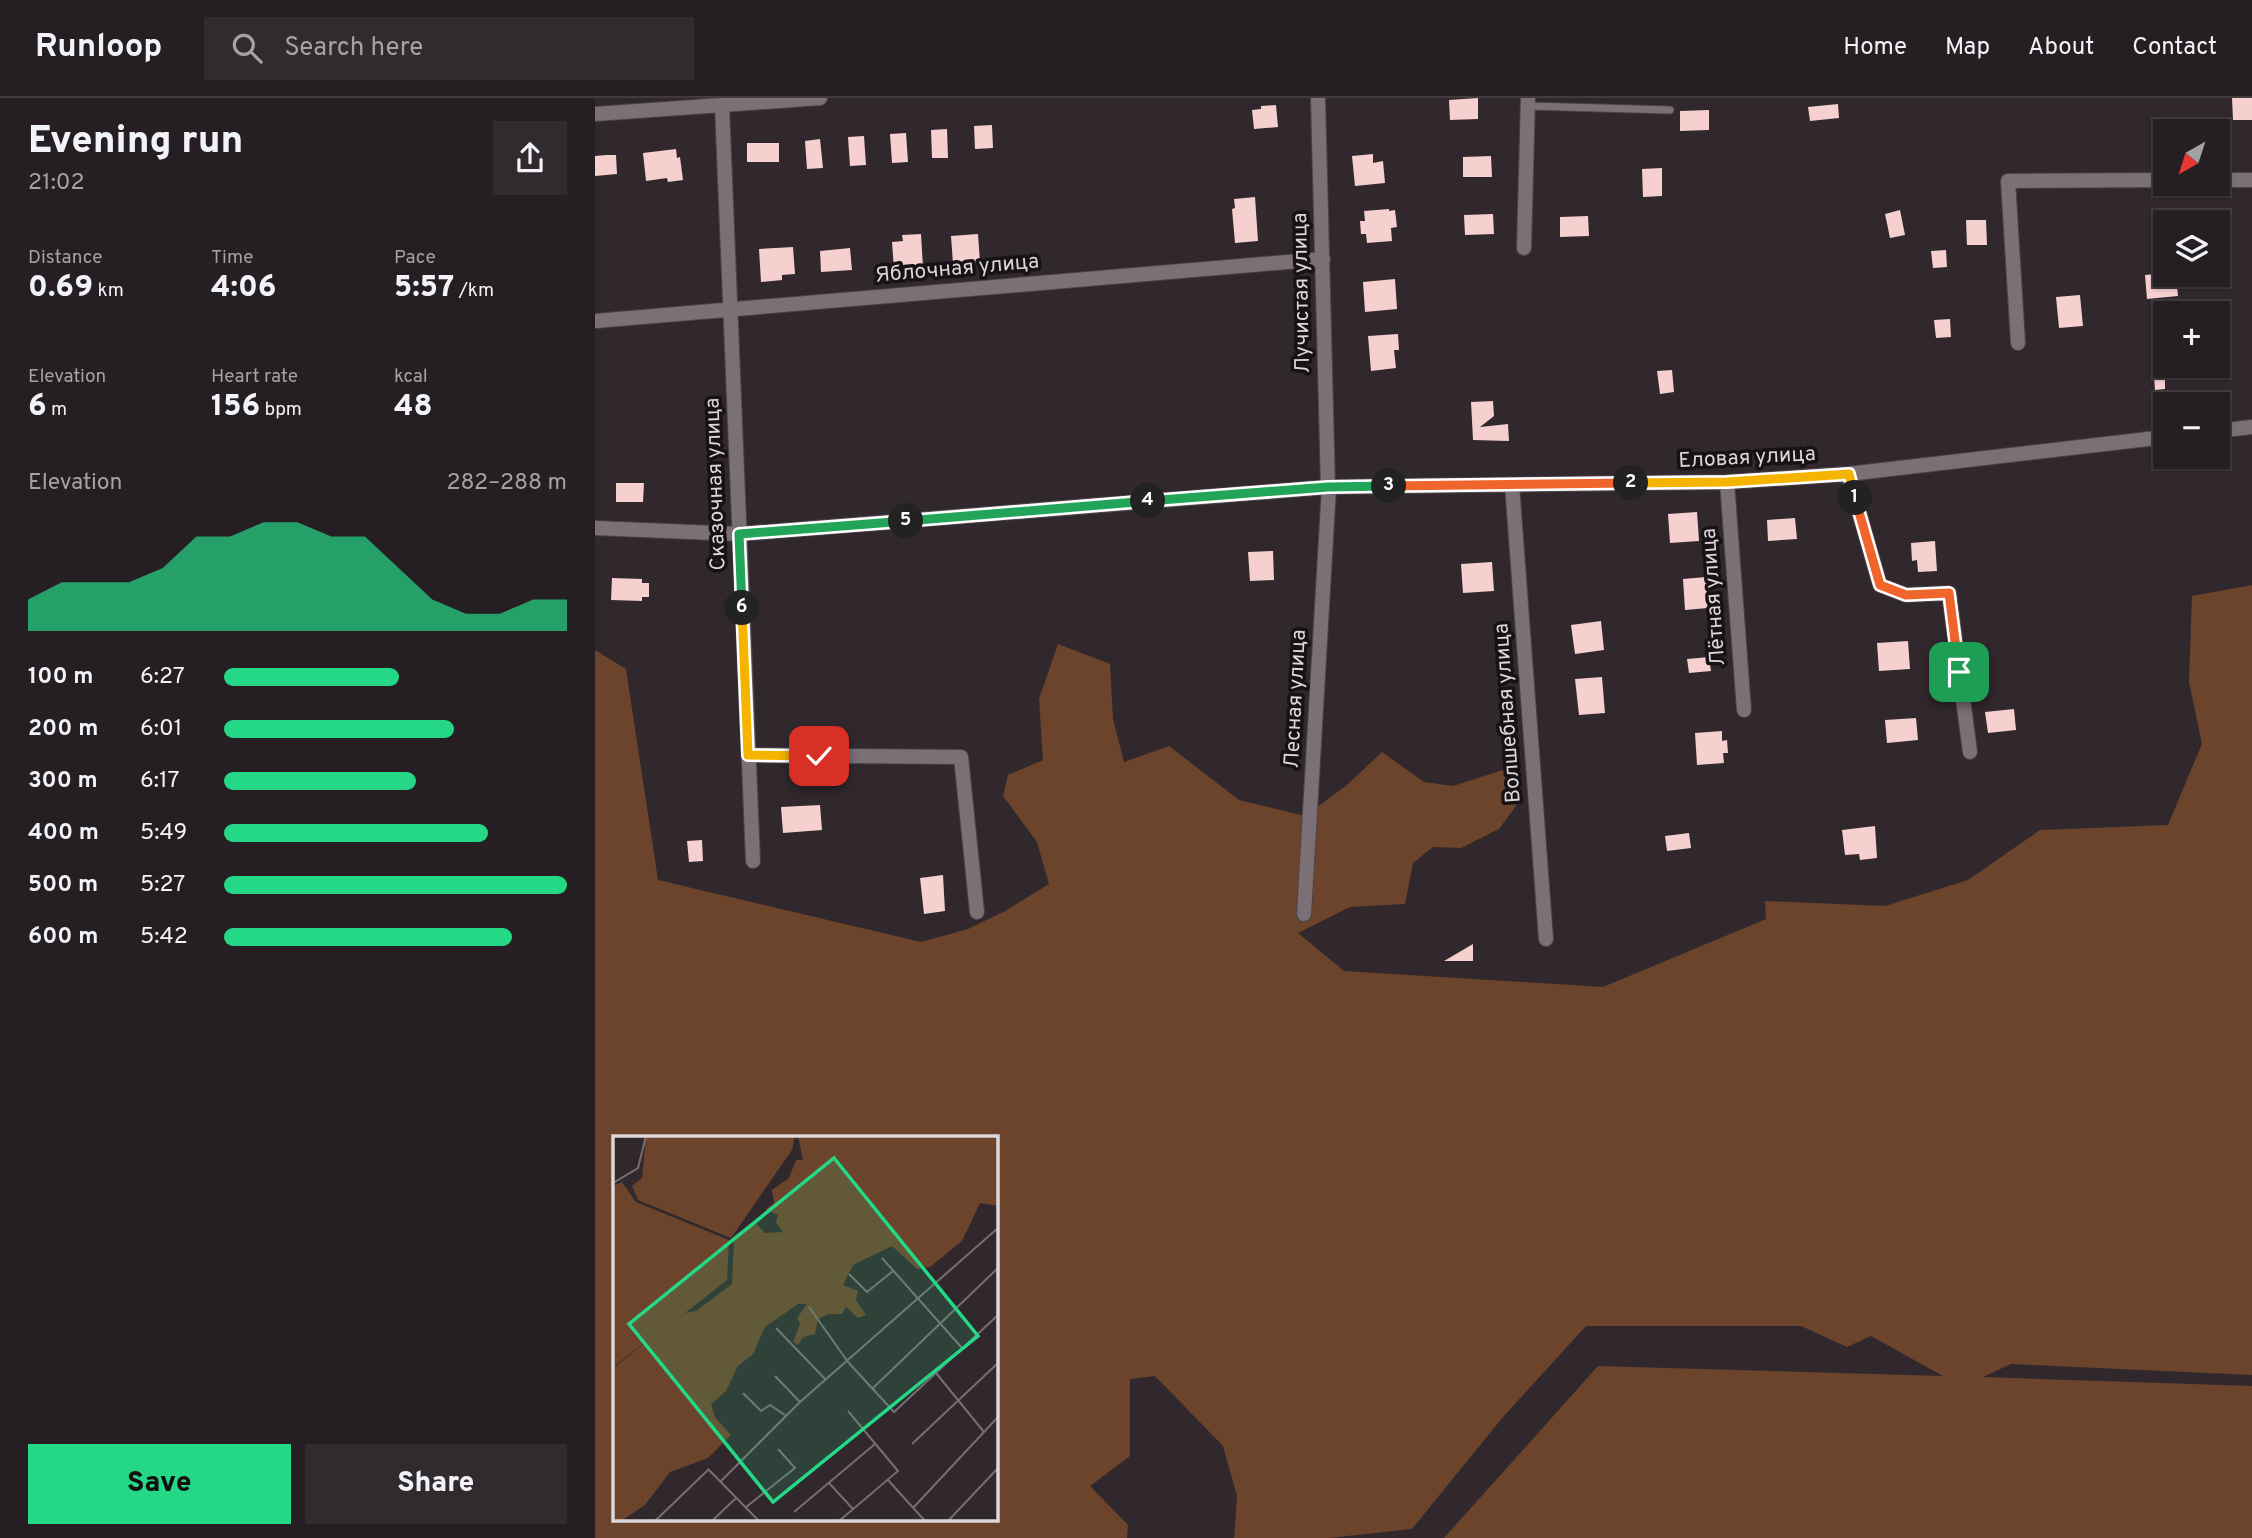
<!DOCTYPE html>
<html lang="en">
<head>
<meta charset="utf-8">
<style>
	:root { --surface:#251e22; --page:#312b2f; --text:#f1f3f6; --muted:#a3a2a5; --line:#423c40; --accent:#25d886 }
	body { margin:0; font-family:Overpass,sans-serif; background:var(--page); color:var(--text); height:100vh; display:flex; flex-direction:column; font-size:26px; white-space:nowrap }
	* { box-sizing:border-box; margin:0 }
	p { font-size:23px; color:var(--muted) }
	.icon { flex:none; width:38px; height:38px; fill:none; stroke:currentColor; stroke-width:2; stroke-linecap:round; stroke-linejoin:round }
	.map { position:relative; flex:1; overflow:hidden }
	.drawer { display:flex; flex-direction:column; background:var(--surface); width:595px }
	.drawer>* { flex:none }
	.needle { width:46px; rotate:219deg }
	.controls { position:absolute; left:1558px; top:21px; display:grid; gap:14px }
	.controls a { display:grid; place-items:center; width:77px; height:77px; border-radius:0px; background:var(--surface); box-shadow:0 2px 5px #0004,0 0 0 2px var(--line); font-size:35px }
	.pin { position:absolute; display:grid; place-items:center; width:60px; height:60px; color:#fff; margin:-30px; border-radius:14px; box-shadow:0 4px 10px #0006 }
	.km { position:absolute; width:35px; height:35px; margin:-18px; border-radius:50%; background:#222; color:#fff; font-size:19px; line-height:35px; text-align:center }
	.round { display:grid; place-items:center; flex:none; width:74px; height:74px; border-radius:0px; background:var(--page) }
	.head { display:flex; align-items:center; justify-content:space-between; height:119px; padding:0 28px }
	h1 { font-size:38px; font-weight:800; line-height:52px }
	.figures { display:grid; grid-template-columns:repeat(3,1fr); gap:10px; height:119px; padding:7px 28px }
	.figures div { display:grid; align-content:center }
	.figures b { font-size:30px; font-weight:800 }
	.figures small { font-size:19px; font-weight:400 }
	.figures p { font-size:19px }
	.chart { height:196px; padding:14px 28px }
	.chart p { display:flex; justify-content:space-between }
	.chart svg { width:100%; height:126px; margin-top:7px; fill:var(--accent); opacity:.7 }
	.cta { display:flex; gap:14px; margin-top:auto; padding:14px 28px }
	.cta a { flex:1; height:80px; border-radius:0px; background:var(--accent); color:#111; font-size:28px; font-weight:800; line-height:80px; text-align:center }
	.cta a+a { background:var(--page); color:var(--text) }
	ul { padding:0 28px; list-style:none; font-size:23px }
	li { display:grid; grid-template-columns:112px 84px 1fr; align-items:center; height:52px }
	li i { height:18px; border-radius:9px; background:var(--accent) }
	header { display:flex; align-items:center; gap:42px; box-sizing:border-box; height:98px; padding:0 35px; background:var(--surface); border-bottom:2px solid var(--line) }
	header strong { font-size:33px }
	nav { display:flex; gap:38px; margin-inline-start:auto; font-size:24px }
	.search { width:490px; height:63px; background:var(--page); display:flex; align-items:center; gap:18px; box-sizing:border-box; padding:0 24px; border-radius:0px; color:var(--muted); font-size:26px }
	main { display:flex; flex:1; min-height:0 }
	.map>svg:first-child { display:block }
	.green { fill:#6b442b; fill-rule:evenodd }
	.building { fill:#f6cfcf }
	.lines { fill:none; stroke-linecap:round; stroke-linejoin:round }
	.service-casing { stroke:#4c4449; stroke-width:9 }
	.minor-casing { stroke:#4c4449; stroke-width:16 }
	.service { stroke:#7c7077; stroke-width:7 }
	.minor { stroke:#7c7077; stroke-width:14 }
	.split-1-casing { stroke:#fff; stroke-width:14 }
	.split-2-casing { stroke:#fff; stroke-width:14 }
	.split-3-casing { stroke:#fff; stroke-width:14 }
	.split-4-casing { stroke:#fff; stroke-width:14 }
	.split-5-casing { stroke:#fff; stroke-width:14 }
	.split-6-casing { stroke:#fff; stroke-width:14 }
	.split-7-casing { stroke:#fff; stroke-width:14 }
	.split-1 { stroke:#f0652b; stroke-width:9 }
	.split-2 { stroke:#f5b400; stroke-width:9 }
	.split-3 { stroke:#f0652b; stroke-width:9 }
	.split-4 { stroke:#22a559; stroke-width:9 }
	.split-5 { stroke:#22a559; stroke-width:9 }
	.split-6 { stroke:#22a559; stroke-width:9 }
	.split-7 { stroke:#f5b400; stroke-width:9 }
	.labels { text-anchor:middle; dominant-baseline:central; stroke-width:7; stroke-linejoin:round; paint-order:stroke }
	.street-label { font-size:21px; fill:#ddd6da; stroke:#161215 }
	.inset-road { fill:none; stroke:#766e72; stroke-width:2 }
	.view { fill:#25d886; fill-opacity:0.15; stroke:#25d886; stroke-width:3.5 }
	.inset-edge { fill:none; stroke:#ddd6da; stroke-width:3.5 }
</style>
</head>
<body>
<header>
<strong>Runloop</strong>
<div class="search"><svg class="icon" aria-label="search" viewBox="0 0 24 24"><circle cx="10" cy="10" r="6"/><path d="M15 15l6 6"/></svg>Search here</div>
<nav><a>Home</a><a>Map</a><a>About</a><a>Contact</a></nav>
</header>
<main>
<section class="drawer">
<div class="head"><div><h1>Evening run</h1><p>21:02</p></div><a class="round"><svg class="icon" aria-label="share" viewBox="0 0 24 24"><path d="M12 15V3M7 8l5-5 5 5M5 13v7h14v-7"/></svg></a></div>
<div class="figures">
<div><p>Distance</p><b>0.69<small> km</small></b></div>
<div><p>Time</p><b>4:06</b></div>
<div><p>Pace</p><b>5:57<small> /km</small></b></div>
</div>
<div class="figures">
<div><p>Elevation</p><b>6<small> m</small></b></div>
<div><p>Heart rate</p><b>156<small> bpm</small></b></div>
<div><p>kcal</p><b>48</b></div>
</div>
<div class="chart"><p><span>Elevation</span>282–288 m</p>
<svg viewBox="0 0 160 44" preserveAspectRatio="none"><path d="M0 44V33L10 27L20 27L30 27L40 22L50 11L60 11L70 6L80 6L90 11L100 11L110 22L120 33L130 38L140 38L150 33L160 33V44z"/></svg>
</div>
<ul>
<li><b>100 m</b>6:27<i style="width:51%"></i></li>
<li><b>200 m</b>6:01<i style="width:67%"></i></li>
<li><b>300 m</b>6:17<i style="width:56%"></i></li>
<li><b>400 m</b>5:49<i style="width:77%"></i></li>
<li><b>500 m</b>5:27<i style="width:100%"></i></li>
<li><b>600 m</b>5:42<i style="width:84%"></i></li>
</ul>
<div class="cta"><a>Save</a><a>Share</a></div>
</section>
<div class="map">
<svg width="1657" height="1440" viewBox="0 0 1657 1440">
	<rect width="100%" height="100%" fill="#31282d"/>
	<path class="green" d="M1657,487V1277L1416,1266L1388,1279L1657,1288V1440H849L1003,1268L1348,1278L1276,1238L1252,1249L1206,1228H991L908,1319L817,1431L734,1440H639L642,1398L628,1348L560,1278L535,1281V1358L495,1388L533,1427L532,1440H0V552L31,571L63,782L326,844L373,831L410,813L454,786L442,744L408,698L413,677L448,662L444,601L463,546L515,566L518,621L529,664L574,648L644,702L710,718L752,687L787,654L829,684L858,688L911,671L926,701L904,731L866,750L838,749L818,765L810,806L755,809L703,835L749,873L1008,889L1171,821L1170,803L1290,808L1373,782L1445,732L1573,727L1607,646L1594,584L1597,498ZM19,1039H401V1421H19Z"/>
	<path class="building" d="M883,0V21L855,22L854,2Z
		M1637,0H1657V22H1638Z
		M1243,6L1244,20L1215,23L1213,9Z
		M681,7L683,29L659,31L657,12L666,11V8Z
		M1114,12V32L1085,33V13Z
		M397,27L398,50L380,51L379,28Z
		M352,31L353,60H337L336,32Z
		M311,35L313,64L297,65L295,36Z
		M269,38L271,67L255,68L253,39Z
		M225,41L228,70L212,71L210,43Z
		M152,45H184V64H152Z
		M81,51L82,60L85,59L88,82L73,84L72,80L51,83L48,55Z
		M778,56V65L788,63L790,85L760,88L757,58Z
		M11,57H21L22,76L0,78V58Z
		M896,58L897,79H868V59Z
		M1067,70V98L1048,99L1047,71Z
		M660,99L663,143L640,145L637,111L640,110L639,101Z
		M794,111V113L800,112L802,129L796,130L797,143L772,145L771,136H766L765,123H770L769,113Z
		M1305,112L1310,137L1295,140L1290,116Z
		M898,116L899,136L870,137L869,117Z
		M993,118L994,138L965,139V119Z
		M1371,122H1391L1392,147H1372Z
		M326,136L328,169H320L321,174L307,175V170L299,171L297,144L308,143L307,137Z
		M383,136L385,164L358,166L356,138Z
		M198,149L200,176L187,177V182L166,184L164,151Z
		M255,150L257,172L226,174L225,153Z
		M1351,152L1352,169L1338,170L1336,153Z
		M1570,175L1581,177L1583,198L1552,201L1550,177Z
		M800,181L802,211L770,214L768,184Z
		M1485,197L1488,228L1464,230L1461,199Z
		M1355,221L1356,239L1341,240L1339,222Z
		M803,236L804,252H799L801,270L776,273L773,238Z
		M1570,247V291L1560,292L1557,248Z
		M1077,272L1079,294L1065,296L1062,273Z
		M898,303L899,318L885,329L913,326L914,343L878,342L876,304Z
		M21,385H49L48,404H21Z
		M1102,414L1104,443L1075,445L1073,416Z
		M1200,420L1202,441L1173,443L1172,422Z
		M1340,443L1342,473L1323,474L1322,462L1317,463L1316,445Z
		M678,453L679,482L655,483L653,454Z
		M897,464L899,493L868,495L866,466Z
		M1111,479L1113,510L1090,512L1088,481Z
		M17,480L47,481V485H54V499H47V503L16,502Z
		M1006,523L1009,552L980,556L976,527Z
		M1313,543L1315,571L1284,573L1282,545Z
		M1114,559L1116,573L1094,575L1092,561Z
		M1007,579L1010,615L984,617L980,581Z
		M1419,611L1421,632L1393,635L1390,614Z
		M1321,620L1323,642L1292,645L1290,622Z
		M1127,633V643L1132,642L1133,655H1128L1129,665L1102,667L1100,635Z
		M225,707L227,732L188,735L186,709Z
		M1280,728L1282,760L1265,762L1264,756L1250,757L1247,732Z
		M1094,735L1096,750L1072,753L1070,738Z
		M107,742L108,763L94,764L92,743Z
		M348,777L350,813L329,816L325,780Z
		M878,846V863H849Z"/>
	<g class="lines">
		<defs>
			<path id="service" d="M933,8L1075,12"/>
			<path id="minor" d="M723,0L733,389
				M127,8L158,763
				M0,16L225,0
				M1622,82H1657
				M929,150L933,0
				M0,223L728,161
				M1423,245L1413,83L1570,82
				M1622,333L1657,329
				M1253,376L1285,487L1311,497L1354,495L1375,654
				M1132,384L1149,612
				M917,387L951,841
				M0,430L144,436L733,389L1132,384L1253,376L1570,339
				M153,657L366,659L382,814
				M709,816L734,389"/>
		</defs>
		<use href="#service" class="service-casing"/>
		<use href="#minor" class="minor-casing"/>
		<use href="#service" class="service"/>
		<use href="#minor" class="minor"/>
	</g>
	<g class="lines">
		<defs>
			<path id="split-1" d="M1260,400L1285,487L1311,497L1354,495L1364,574"/>
			<path id="split-2" d="M1036,385L1132,384L1254,376L1260,400"/>
			<path id="split-3" d="M794,388L1036,385"/>
			<path id="split-4" d="M553,403L733,389L794,388"/>
			<path id="split-5" d="M311,423L553,403"/>
			<path id="split-6" d="M147,510L144,436L311,423"/>
			<path id="split-7" d="M147,510L153,657L224,658"/>
		</defs>
		<use href="#split-1" class="split-1-casing"/>
		<use href="#split-2" class="split-2-casing"/>
		<use href="#split-3" class="split-3-casing"/>
		<use href="#split-4" class="split-4-casing"/>
		<use href="#split-5" class="split-5-casing"/>
		<use href="#split-6" class="split-6-casing"/>
		<use href="#split-7" class="split-7-casing"/>
		<use href="#split-1" class="split-1"/>
		<use href="#split-2" class="split-2"/>
		<use href="#split-3" class="split-3"/>
		<use href="#split-4" class="split-4"/>
		<use href="#split-5" class="split-5"/>
		<use href="#split-6" class="split-6"/>
		<use href="#split-7" class="split-7"/>
	</g>
	<g class="labels">
		<g class="street-label">
			<text transform="translate(362 171) rotate(-5)">Яблочная улица</text>
			<text transform="translate(707 195) rotate(-91)">Лучистая улица</text>
			<text transform="translate(1152 360) rotate(-3)">Еловая улица</text>
			<text transform="translate(121 386) rotate(-92)">Сказочная улица</text>
			<text transform="translate(1119 499) rotate(-94)">Лётная улица</text>
			<text transform="translate(701 601) rotate(-87)">Лесная улица</text>
			<text transform="translate(913 615) rotate(-94)">Волшебная улица</text>
		</g>
	</g>
	<g transform="translate(18 1038)">
		<rect width="385" height="385" fill="#31282d"/>
		<path d="M33,0H182L179,14L118,102L25,64L19,50L29,42ZM185,0H385V70L367,67L349,105L317,131L304,133L279,110L240,129L230,149L245,155L243,164L253,179L245,182L233,171L229,178H215L205,183L202,198L190,201L185,209L180,206L187,188L184,182L194,168H185L152,191L140,218L125,230L113,255L98,268L102,281L118,299L95,322L57,336L32,369L8,385H0V232L64,182L0,231V50L9,46L23,66L116,104L114,144L72,177L83,175L119,148L121,105L141,85L152,97L170,96L163,86L165,79L153,73L161,67L159,54L176,42L183,24H190Z" fill="#6b442b"/>
		<path class="inset-road" d="M0,47L25,32L33,0M269,122L349,212M236,138L254,156L280,135M196,171L235,226M163,192L213,244M235,226L281,276L385,179M323,237L371,296M162,240L187,266M259,253L385,132M130,257L148,275L157,269L172,279M299,308L385,227M95,333L146,385M275,344L312,385M108,345L187,266L385,92M216,347L240,373M133,371L182,332L165,313M300,372L385,281M181,376L262,308M42,385L96,333M99,385L123,362M226,385L285,335L235,275M335,385L385,332"/>
		<path class="view" d="M221,22L365,200L160,366L16,188Z"/>
		<rect width="385" height="385" class="inset-edge"/>
	</g>
</svg>
<div class="controls">
<a><svg class="needle" viewBox="-14 -14 28 28"><path d="M0-13l5 13h-10z" fill="#e53935"/><path d="M0 13l5-13h-10z" fill="#a3a2a5"/></svg></a>
<a><svg class="icon" aria-label="layers" viewBox="0 0 24 24"><path d="M12 4l9 5-9 5-9-5zM3 14l9 5 9-5"/></svg></a>
<a>+</a>
<a>−</a>
</div>
<div class="pin" style="left:1364px;top:574px;background:#1e9e55"><svg class="icon" aria-label="arrive" viewBox="0 0 24 24"><path d="M6 21V4h12l-3 4 3 4H6"/></svg></div>
<div class="pin" style="left:224px;top:658px;background:#d93025"><svg class="icon" aria-label="check" viewBox="0 0 24 24"><path d="M5 12l5 5 9-10"/></svg></div>
<b class="km" style="left:1260px;top:400px">1</b>
<b class="km" style="left:1036px;top:385px">2</b>
<b class="km" style="left:794px;top:388px">3</b>
<b class="km" style="left:553px;top:403px">4</b>
<b class="km" style="left:311px;top:423px">5</b>
<b class="km" style="left:147px;top:510px">6</b>
</div>
</main>
</body>
</html>
